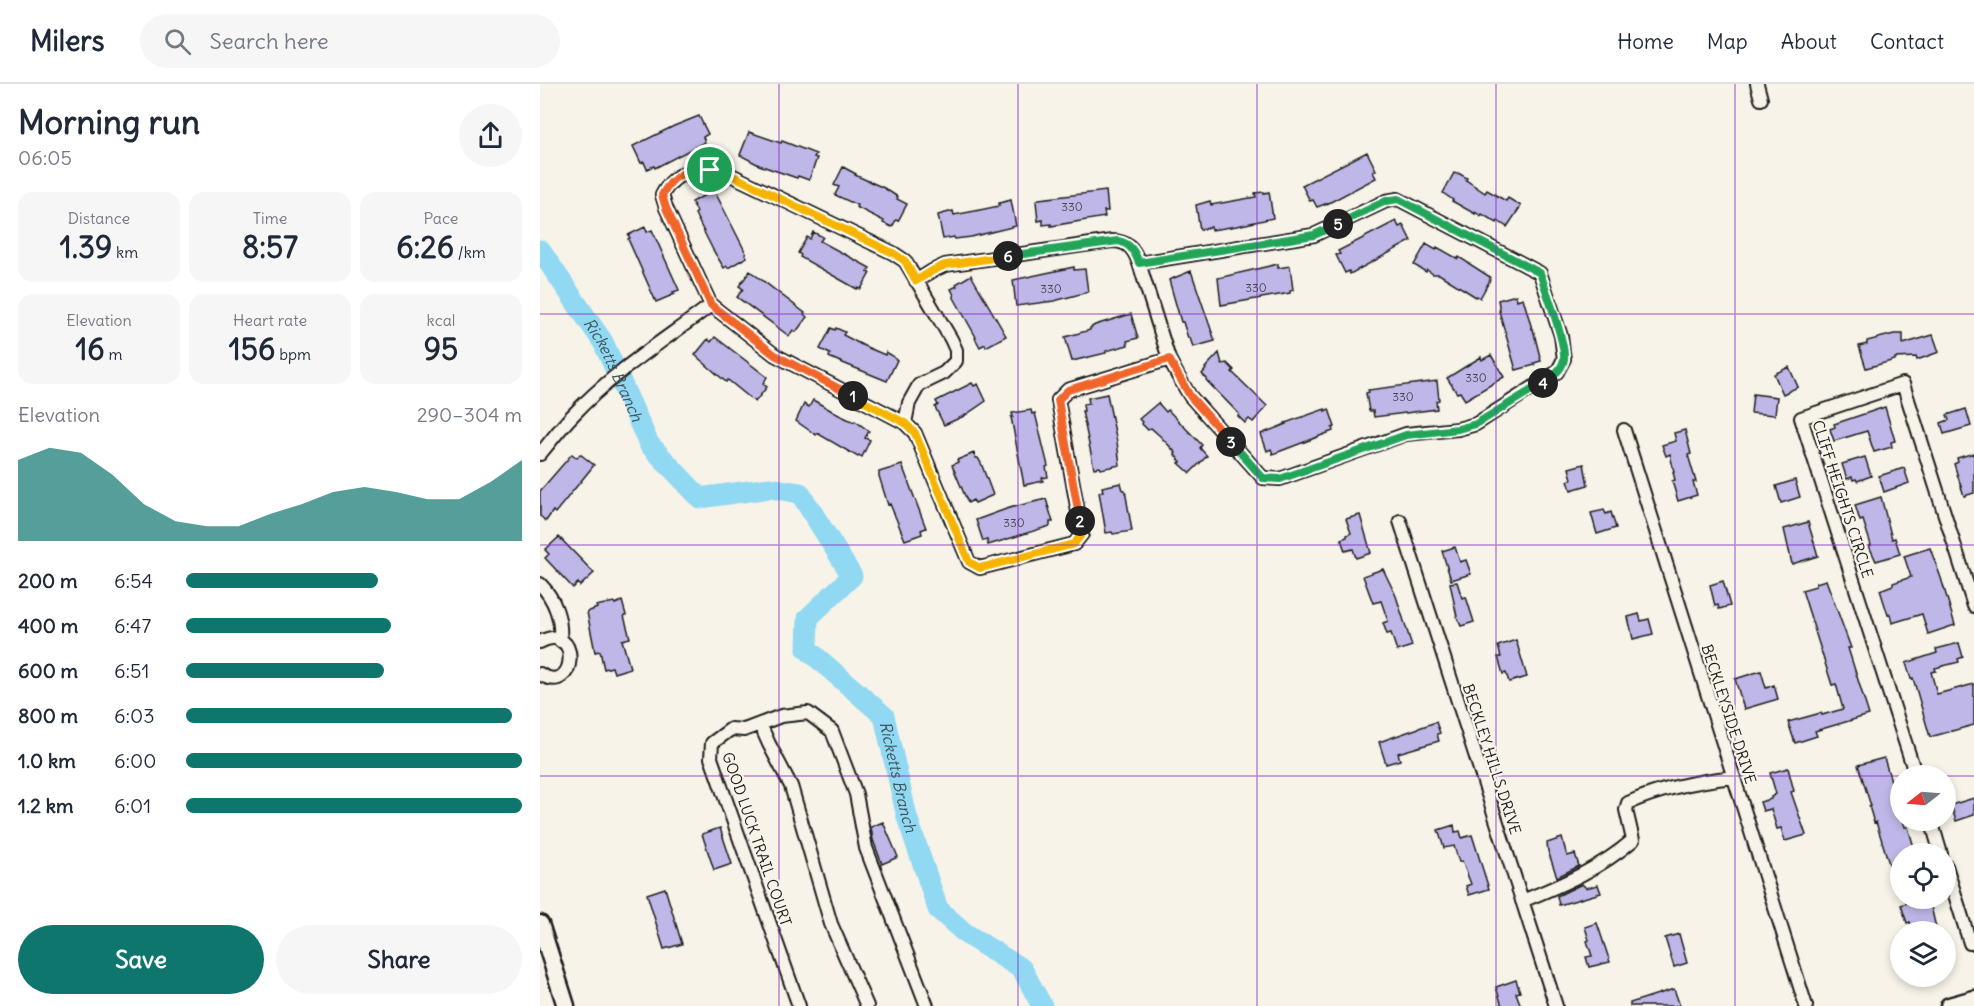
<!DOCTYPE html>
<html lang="en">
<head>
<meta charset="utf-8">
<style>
	:root { --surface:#fff; --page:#f6f6f7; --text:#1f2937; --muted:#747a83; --line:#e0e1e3; --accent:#0f766e }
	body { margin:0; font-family:Delius,sans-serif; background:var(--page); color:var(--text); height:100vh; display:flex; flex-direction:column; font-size:22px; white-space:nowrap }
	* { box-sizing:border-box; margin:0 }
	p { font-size:20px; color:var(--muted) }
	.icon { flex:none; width:33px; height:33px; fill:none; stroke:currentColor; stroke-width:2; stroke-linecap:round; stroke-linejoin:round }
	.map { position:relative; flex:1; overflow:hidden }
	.panel { display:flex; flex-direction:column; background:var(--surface); width:540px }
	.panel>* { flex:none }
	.needle { width:39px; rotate:253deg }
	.controls { position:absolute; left:1350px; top:681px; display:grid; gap:12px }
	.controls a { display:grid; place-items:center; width:66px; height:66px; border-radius:50%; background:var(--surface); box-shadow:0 3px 9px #0003; font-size:30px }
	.pin { position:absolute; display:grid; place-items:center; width:51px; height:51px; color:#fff; margin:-26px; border:3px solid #fff; border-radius:50%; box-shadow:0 2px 6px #0007 }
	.km { position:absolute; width:30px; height:30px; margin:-15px; border-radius:50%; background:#222; color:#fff; font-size:16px; line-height:30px; text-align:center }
	.round { display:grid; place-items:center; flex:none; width:63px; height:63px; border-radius:32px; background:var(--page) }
	.summary { display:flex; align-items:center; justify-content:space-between; height:102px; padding:0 18px }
	h1 { font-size:33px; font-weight:700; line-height:45px }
	.metrics { display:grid; grid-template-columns:repeat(3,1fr); gap:9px; height:102px; padding:6px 18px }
	.metrics div { display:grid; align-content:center; border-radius:15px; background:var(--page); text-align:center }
	.metrics b { font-size:30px; font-weight:700 }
	.metrics small { font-size:16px; font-weight:400 }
	.metrics p { font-size:16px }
	.chart { height:168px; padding:12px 18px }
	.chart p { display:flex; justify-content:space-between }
	.chart svg { width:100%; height:108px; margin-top:6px; fill:var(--accent); opacity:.7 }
	.button { display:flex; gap:12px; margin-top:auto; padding:12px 18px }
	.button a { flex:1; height:69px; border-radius:36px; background:var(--accent); color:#fff; font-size:24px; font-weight:700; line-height:69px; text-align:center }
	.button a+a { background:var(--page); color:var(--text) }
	ul { padding:0 18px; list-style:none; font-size:20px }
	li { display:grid; grid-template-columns:96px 72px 1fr; align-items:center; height:45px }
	li i { height:15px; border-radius:8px; background:var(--accent) }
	header { display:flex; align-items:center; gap:36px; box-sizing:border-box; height:84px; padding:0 30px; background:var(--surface); border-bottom:2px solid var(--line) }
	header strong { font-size:28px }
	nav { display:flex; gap:33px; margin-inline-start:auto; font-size:21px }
	.search { width:420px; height:54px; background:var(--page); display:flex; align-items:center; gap:15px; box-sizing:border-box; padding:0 21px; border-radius:33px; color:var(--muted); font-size:22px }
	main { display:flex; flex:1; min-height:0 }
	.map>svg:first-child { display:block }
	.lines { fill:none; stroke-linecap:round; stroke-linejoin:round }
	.river { stroke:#91d8f3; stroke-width:21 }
	.building { fill:#c0b7e9; stroke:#1c1c1c; stroke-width:1.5 }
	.minor-casing { stroke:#1c1c1c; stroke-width:16 }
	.major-casing { stroke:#1c1c1c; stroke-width:21 }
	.minor { stroke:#f7f3e8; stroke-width:12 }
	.major { stroke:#f7f3e8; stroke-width:16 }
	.split-1-casing { stroke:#fff; stroke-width:12 }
	.split-2-casing { stroke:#fff; stroke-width:12 }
	.split-3-casing { stroke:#fff; stroke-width:12 }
	.split-4-casing { stroke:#fff; stroke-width:12 }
	.split-5-casing { stroke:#fff; stroke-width:12 }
	.split-6-casing { stroke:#fff; stroke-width:12 }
	.split-7-casing { stroke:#fff; stroke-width:12 }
	.split-1 { stroke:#f0652b; stroke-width:8 }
	.split-2 { stroke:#f5b400; stroke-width:8 }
	.split-3 { stroke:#f0652b; stroke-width:8 }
	.split-4 { stroke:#22a559; stroke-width:8 }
	.split-5 { stroke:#22a559; stroke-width:8 }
	.split-6 { stroke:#22a559; stroke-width:8 }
	.split-7 { stroke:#f5b400; stroke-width:8 }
	.grid { fill:none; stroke:#7b2cbf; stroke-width:1.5; stroke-opacity:0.55 }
	.labels { text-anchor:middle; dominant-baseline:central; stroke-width:4.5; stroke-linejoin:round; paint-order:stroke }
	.number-label { font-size:12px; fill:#45434f }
	.street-label { font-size:15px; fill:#1c1c1c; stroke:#f7f3e8 }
	.water-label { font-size:16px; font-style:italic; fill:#3f545c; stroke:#f7f3e8 }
</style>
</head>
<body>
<header>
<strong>Milers</strong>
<div class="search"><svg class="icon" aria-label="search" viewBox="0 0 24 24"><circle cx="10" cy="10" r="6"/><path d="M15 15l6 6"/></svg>Search here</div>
<nav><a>Home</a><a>Map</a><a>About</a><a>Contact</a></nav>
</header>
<main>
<section class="panel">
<div class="summary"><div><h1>Morning run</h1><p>06:05</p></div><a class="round"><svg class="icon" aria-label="share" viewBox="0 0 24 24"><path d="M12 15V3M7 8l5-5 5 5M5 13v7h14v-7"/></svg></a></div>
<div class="metrics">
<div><p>Distance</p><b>1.39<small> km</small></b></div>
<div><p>Time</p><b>8:57</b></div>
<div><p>Pace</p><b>6:26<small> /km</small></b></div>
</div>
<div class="metrics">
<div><p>Elevation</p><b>16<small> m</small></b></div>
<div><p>Heart rate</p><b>156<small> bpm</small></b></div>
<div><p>kcal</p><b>95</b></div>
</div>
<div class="chart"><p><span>Elevation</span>290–304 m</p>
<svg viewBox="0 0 160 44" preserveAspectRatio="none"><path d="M0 44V11L10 6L20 8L30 17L40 29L50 36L60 38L70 38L80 33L90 29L100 24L110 22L120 24L130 27L140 27L150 20L160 11V44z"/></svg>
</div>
<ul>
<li><b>200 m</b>6:54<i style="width:57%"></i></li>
<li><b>400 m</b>6:47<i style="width:61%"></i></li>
<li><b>600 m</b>6:51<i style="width:59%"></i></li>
<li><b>800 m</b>6:03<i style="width:97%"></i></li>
<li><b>1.0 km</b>6:00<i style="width:100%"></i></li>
<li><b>1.2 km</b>6:01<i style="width:100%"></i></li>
</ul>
<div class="button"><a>Save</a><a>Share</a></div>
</section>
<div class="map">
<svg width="1434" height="922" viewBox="0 0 1434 922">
	<rect width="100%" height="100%" fill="#f7f3e8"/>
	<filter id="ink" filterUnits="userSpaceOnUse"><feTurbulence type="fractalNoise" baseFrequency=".0167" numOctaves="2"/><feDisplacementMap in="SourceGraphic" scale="12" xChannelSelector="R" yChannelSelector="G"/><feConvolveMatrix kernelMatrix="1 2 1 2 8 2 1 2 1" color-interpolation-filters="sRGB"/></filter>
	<g filter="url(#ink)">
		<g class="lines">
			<path class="river" id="s1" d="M0,166L63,258L109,360L160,414L230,404L260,409L312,492L268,534L267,565L344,632L367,733L398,825L426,850L482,885L502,922"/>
		</g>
		<path class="building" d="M159,32L168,50L163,53L165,58L115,84L114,82L107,85L104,78L101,79L93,62L134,42Z
			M209,48L241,59L242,57L276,70L274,73L277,74L269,96L258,92L257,94L219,81L200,71Z
			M827,68L836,86L833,88L836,94L785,121V120L777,123L773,116L770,117L762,101Z
			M303,83L316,90L315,91L344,104L358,113L357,115L367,120L358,137L356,136L352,143L343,139L344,137L316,123L317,121L295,111L299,103L294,101Z
			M914,89L917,90L918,89L927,94L926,96L945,109L947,106L966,117L968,114L981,122L967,143L958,137L957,139L942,130L941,132L935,128V130L912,117L913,116L903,109Z
			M174,106L206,169L205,170L207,173L188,184L187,182L184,184L173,166L155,130L157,128L152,118Z
			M566,107L568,127H564L565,133L511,142V140L503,141V136L498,137L496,117L499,115Z
			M724,108V109L729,108L733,134L697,142L672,146L671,143L660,146L656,121L670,117L671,121L693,117L716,113L715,109Z
			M471,116L476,142L431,153L415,155L414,153L403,155L398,131L413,127L414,131L435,127L459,122V119Z
			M856,137L859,143L863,141L871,157L810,190L809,187L805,189L796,171L800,170L798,167Z
			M105,143L107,148L112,146L139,206L133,208L135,210L116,218L88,155L90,154L88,151Z
			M273,148L283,153L280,157L330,184L327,188L330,189L321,205L318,204L317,205L260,173L261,171L258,169L267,153L270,155Z
			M886,160L896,166L897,163L918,175L919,173L950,193V196L940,214L937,212L936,213L899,190H893L887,186L886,188L874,181Z
			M738,180V184L750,182L753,206L750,207V209L681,221L678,194Z
			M534,183V186L545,185L548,208L514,217L476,222L473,196Z
			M210,187L265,229L264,230L267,233L256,248L253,246L249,252L197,213L203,205L199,202Z
			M651,187L675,257L653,263L650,254H648L643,238H641L629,196Z
			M431,191L466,252L446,263L445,260L440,263L435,254L436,253L413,212L414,211L411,205L417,202L416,200Z
			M976,211L977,216L983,214L992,245H993L1001,277L994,279L995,281L976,286L959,227H960L958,216Z
			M591,230L598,254L587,257L588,261L566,267V269L532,277L525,253L550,246V244L555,241Z
			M291,244L295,246L296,244L305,248L303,251L324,262L345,271L346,268L354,273V274L357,276L347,297L298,277L289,273L290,270L280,265Z
			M1354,250H1363V260L1393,251L1399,268L1377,276L1376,273L1355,274V276L1326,284L1319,262L1327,260V257Z
			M175,253L227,293L223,300L227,303L215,318L188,296L186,298L155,271L168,255L171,258Z
			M679,269L682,280L687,279L694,286L692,288L727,322L713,338L709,335L705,339L698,332L699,330L666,296L667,295L662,290L666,285L665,284Z
			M951,271L964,293L925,316L920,308L917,309L907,294L941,273L942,276Z
			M1249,283L1258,303L1243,310L1234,290Z
			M897,297L899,316L896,317L897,325L834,333L833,327H829L826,309L829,308L828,306Z
			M432,299L434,302L438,300L446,317L424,332L404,341L395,323L398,321L396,317Z
			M567,310L577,358L580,381L561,385L560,383L554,384L542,327H544L543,320L549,319L548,314Z
			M1213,310L1237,313L1235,331L1211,329Z
			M273,316L299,331L314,338L315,337L329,347L325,354L330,356L322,373L319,371L318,373L277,349L276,351L256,337L264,320L269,323Z
			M618,319L626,328L628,326L662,361L660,364L667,372L650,389L639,379L641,378L635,371L636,369L620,352L611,344L608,346L601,339L602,338L599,335Z
			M1345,323L1355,357L1351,358L1352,363L1334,368L1327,347L1294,357L1290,345L1295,343L1294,340Z
			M785,325V327L789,325L795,343L792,344L793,347L733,370L731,365L727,367L721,350L746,340L745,339Z
			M1426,325L1431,342L1404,350L1401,339L1409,336L1407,331Z
			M491,326L492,330L495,329L508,382L506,383L508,393L502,394L503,397L484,401L471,333H473L472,329Z
			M1145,346L1151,370L1148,371L1156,398H1153L1157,411L1138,417L1132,397L1135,396L1133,388H1134L1130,370L1126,372L1122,361L1136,357L1134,349Z
			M434,369L436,374H438L441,379L453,411L435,419L433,416L428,419L412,381L418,378L417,376Z
			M1434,369V409L1424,412L1414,380L1418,378L1417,374Z
			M32,370L37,374L40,370L54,381L15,429L13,427L6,437L0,432V407Z
			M1325,373L1331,392L1317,397L1316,395L1313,396L1312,393L1307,395L1302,380Z
			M1044,380L1048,401L1031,406L1028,397L1032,395L1029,384Z
			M362,381L386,444L381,446L382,450L365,456L350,420L348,421L339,392V388Z
			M1364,384L1369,399L1344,408L1339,392Z
			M1255,396L1260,413L1241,419L1236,402Z
			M581,399L583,406H585L592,447L573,450L572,448L566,449L559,408L563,407L562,403Z
			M1341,413L1352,455L1355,454L1360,470L1336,477L1329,462L1331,461L1323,436L1320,437L1315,421Z
			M506,415L513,438H510V442L448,461L447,456L443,457L436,436L469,424Z
			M1064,426L1066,430L1071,428L1076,444L1057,450L1051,429Z
			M820,431L831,469L816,474L813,465L805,467L801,455L807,453V451L811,449L806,435Z
			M1268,438L1278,472L1252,480L1244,445Z
			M19,453L54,489L40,502L38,499L33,504L5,474L9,470L5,466Z
			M915,463L920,478L926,476L931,490L911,496L902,467Z
			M1390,464L1401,494L1415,541L1388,550L1382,530L1352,539L1350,530L1348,531L1340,506L1353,501V499L1371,493L1364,472Z
			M843,485L856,512L872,562L857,567L851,549L847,550L843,539L848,537L841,517L833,519L823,492Z
			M1286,496L1311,564H1308L1329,631L1275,647L1277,652L1255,659L1248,638L1281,629L1282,631L1303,625L1296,600L1292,601L1262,506L1276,502V499Z
			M1183,497L1190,522L1179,525L1178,521L1175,522L1170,501Z
			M917,498L922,514L926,513L934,538L921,542L917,533L910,499Z
			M82,517L86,531L84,532L90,554L82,556L90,584L74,589L72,583L64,585L60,567L55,568L47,528L57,524L56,522L74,518L75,520Z
			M1099,530L1101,537L1109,535L1113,550L1093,555L1088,533Z
			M976,556L987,593L969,598L966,589L963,590L958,573H961L958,562Z
			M1419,559L1423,573L1418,575L1419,578L1395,584L1396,587L1391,588L1397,610L1434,600V641L1390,653L1373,594L1371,595L1366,579L1397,569L1396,565Z
			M1221,587L1226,604L1234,601L1238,615L1204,625L1195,595Z
			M896,638L900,649L897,650L899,657L858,669L860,676L846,680L839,658Z
			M1344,674L1355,710L1352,711L1360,728V736H1363L1365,743H1368L1376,770H1360V809H1358L1336,738L1334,739L1329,722H1331L1318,681Z
			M1248,684L1254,707L1251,708L1266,751L1245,757L1241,744L1237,745L1231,725L1223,727L1220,718L1231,715V713L1236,710L1230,689Z
			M1434,714V731L1416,737L1411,721Z
			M343,738L358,773L342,780L333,756L331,743Z
			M914,741L915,748L920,747L922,754L932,751L949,805L929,811L926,802L931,800L922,777L919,778L914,762L904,764L898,746Z
			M180,744L192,780L174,786L162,750Z
			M1022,754L1027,772L1035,770L1039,782L1017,793L1008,767L1007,759Z
			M1042,800L1046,804L1058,801L1061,809L1019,821L1017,812Z
			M125,804L142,860L124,865L107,810Z
			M1365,814H1389L1397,848H1373L1370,838L1367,839L1361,821L1367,819Z
			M1057,839L1070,878L1049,883L1046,873L1052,872L1047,857L1049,856L1045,843Z
			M1139,850L1147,879L1134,883L1125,854Z
			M976,896L980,908L976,909L981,922H962L956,903Z
			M1134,905L1140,922H1090V919Z"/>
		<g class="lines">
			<defs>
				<path id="minor" d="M1217,0L1221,15
					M376,197L392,187L405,181L572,157C588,157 594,165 599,179L629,275L638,292L650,312L723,394L740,395L866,350L918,345L936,340L1017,288L1024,275L1021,252L1000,189L858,115L846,117L774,151L599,179
					M365,339L369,319L379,301L404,289L416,277V266L411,255L365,177L353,169L187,89C159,84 137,83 122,111L126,124L171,221L235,271L365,339L375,349L429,478L440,484L534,460L542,450L518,316L528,306L629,275
					M1084,346L1266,922
					M0,370C11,357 21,343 33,331C73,288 125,256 171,221
					M860,437L1016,922
					M0,500C15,515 22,536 20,557
					M0,558C41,536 38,614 0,590
					M220,640L229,660L251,702L291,840L327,922
					M1376,692L1261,334L1363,300L1434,522
					M1391,736L1401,770
					M1406,782L1430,859H1434
					M982,817C1022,801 1061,784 1093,756L1086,726L1088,719C1122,704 1157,697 1194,693
					M259,922L171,674L172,659L191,645L204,646L241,632L268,629L292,647L316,710L326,764L387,922"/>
				<path id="major" d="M0,840L26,922
					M1409,922L1434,915"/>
			</defs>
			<use href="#minor" class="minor-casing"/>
			<use href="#major" class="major-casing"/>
			<use href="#minor" class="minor"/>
			<use href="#major" class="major"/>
		</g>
	</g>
	<g class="lines" filter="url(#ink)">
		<defs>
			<path id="split-1" d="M170,86C146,86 134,89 122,111L126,124L171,221L235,271L313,312"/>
			<path id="split-2" d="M313,312L365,339L375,349L429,478L440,484L534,460L542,450L540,437"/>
			<path id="split-3" d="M540,437L518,316L528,306L629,275L650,312L691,358"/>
			<path id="split-4" d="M691,358L723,394L740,395L866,351L918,345L936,340L1003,299"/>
			<path id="split-5" d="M798,140L846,117L858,115L1000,189C1006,207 1026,259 1024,275C1022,287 1011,293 1003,299"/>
			<path id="split-6" d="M468,172L578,157C590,159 595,168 599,179L774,151L798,140"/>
			<path id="split-7" d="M170,86L187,89L353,169L365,177L376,197L392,187L405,181L468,172"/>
		</defs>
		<use href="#split-1" class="split-1-casing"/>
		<use href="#split-2" class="split-2-casing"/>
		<use href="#split-3" class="split-3-casing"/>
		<use href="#split-4" class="split-4-casing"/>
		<use href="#split-5" class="split-5-casing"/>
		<use href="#split-6" class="split-6-casing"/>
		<use href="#split-7" class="split-7-casing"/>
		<use href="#split-1" class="split-1"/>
		<use href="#split-2" class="split-2"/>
		<use href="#split-3" class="split-3"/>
		<use href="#split-4" class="split-4"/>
		<use href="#split-5" class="split-5"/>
		<use href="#split-6" class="split-6"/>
		<use href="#split-7" class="split-7"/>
	</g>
	<path class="grid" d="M239,0V922M478,0V922M717,0V922M956,0V922M1195,0V922M0,230H1434M0,461H1434M0,692H1360M1360,692H1406M1406,692H1434"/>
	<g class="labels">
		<g class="number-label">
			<text x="532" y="122">330</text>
			<text x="716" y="203">330</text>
			<text x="511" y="204">330</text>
			<text x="936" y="293">330</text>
			<text x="863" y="312">330</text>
			<text x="474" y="438">330</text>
		</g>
		<g class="street-label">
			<text transform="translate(1303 415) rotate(72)">CLIFF HEIGHTS CIRCLE</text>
			<text transform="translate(1189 630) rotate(72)">BECKLEYSIDE DRIVE</text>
			<text transform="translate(952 675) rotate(72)">BECKLEY HILLS DRIVE</text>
			<text transform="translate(217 755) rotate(71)">GOOD LUCK TRAIL COURT</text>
		</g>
		<g class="water-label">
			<text stroke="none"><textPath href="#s1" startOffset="141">Ricketts Branch</textPath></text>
			<text stroke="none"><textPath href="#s1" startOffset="753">Ricketts Branch</textPath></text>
		</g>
	</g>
</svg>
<div class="controls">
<a><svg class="needle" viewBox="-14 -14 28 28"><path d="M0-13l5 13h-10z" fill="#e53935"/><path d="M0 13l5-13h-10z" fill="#747a83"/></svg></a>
<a><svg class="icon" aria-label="locate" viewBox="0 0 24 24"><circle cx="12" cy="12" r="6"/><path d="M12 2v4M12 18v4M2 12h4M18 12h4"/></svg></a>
<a><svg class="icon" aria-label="layers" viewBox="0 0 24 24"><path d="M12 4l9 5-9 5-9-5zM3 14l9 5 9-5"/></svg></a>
</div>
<div class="pin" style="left:170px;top:86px;background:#1e9e55"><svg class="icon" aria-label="arrive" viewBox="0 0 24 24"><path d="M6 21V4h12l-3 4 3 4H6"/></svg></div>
<b class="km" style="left:313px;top:312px">1</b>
<b class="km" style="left:540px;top:437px">2</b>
<b class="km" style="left:691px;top:358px">3</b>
<b class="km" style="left:1003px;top:299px">4</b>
<b class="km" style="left:798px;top:140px">5</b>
<b class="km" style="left:468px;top:172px">6</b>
</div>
</main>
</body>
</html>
